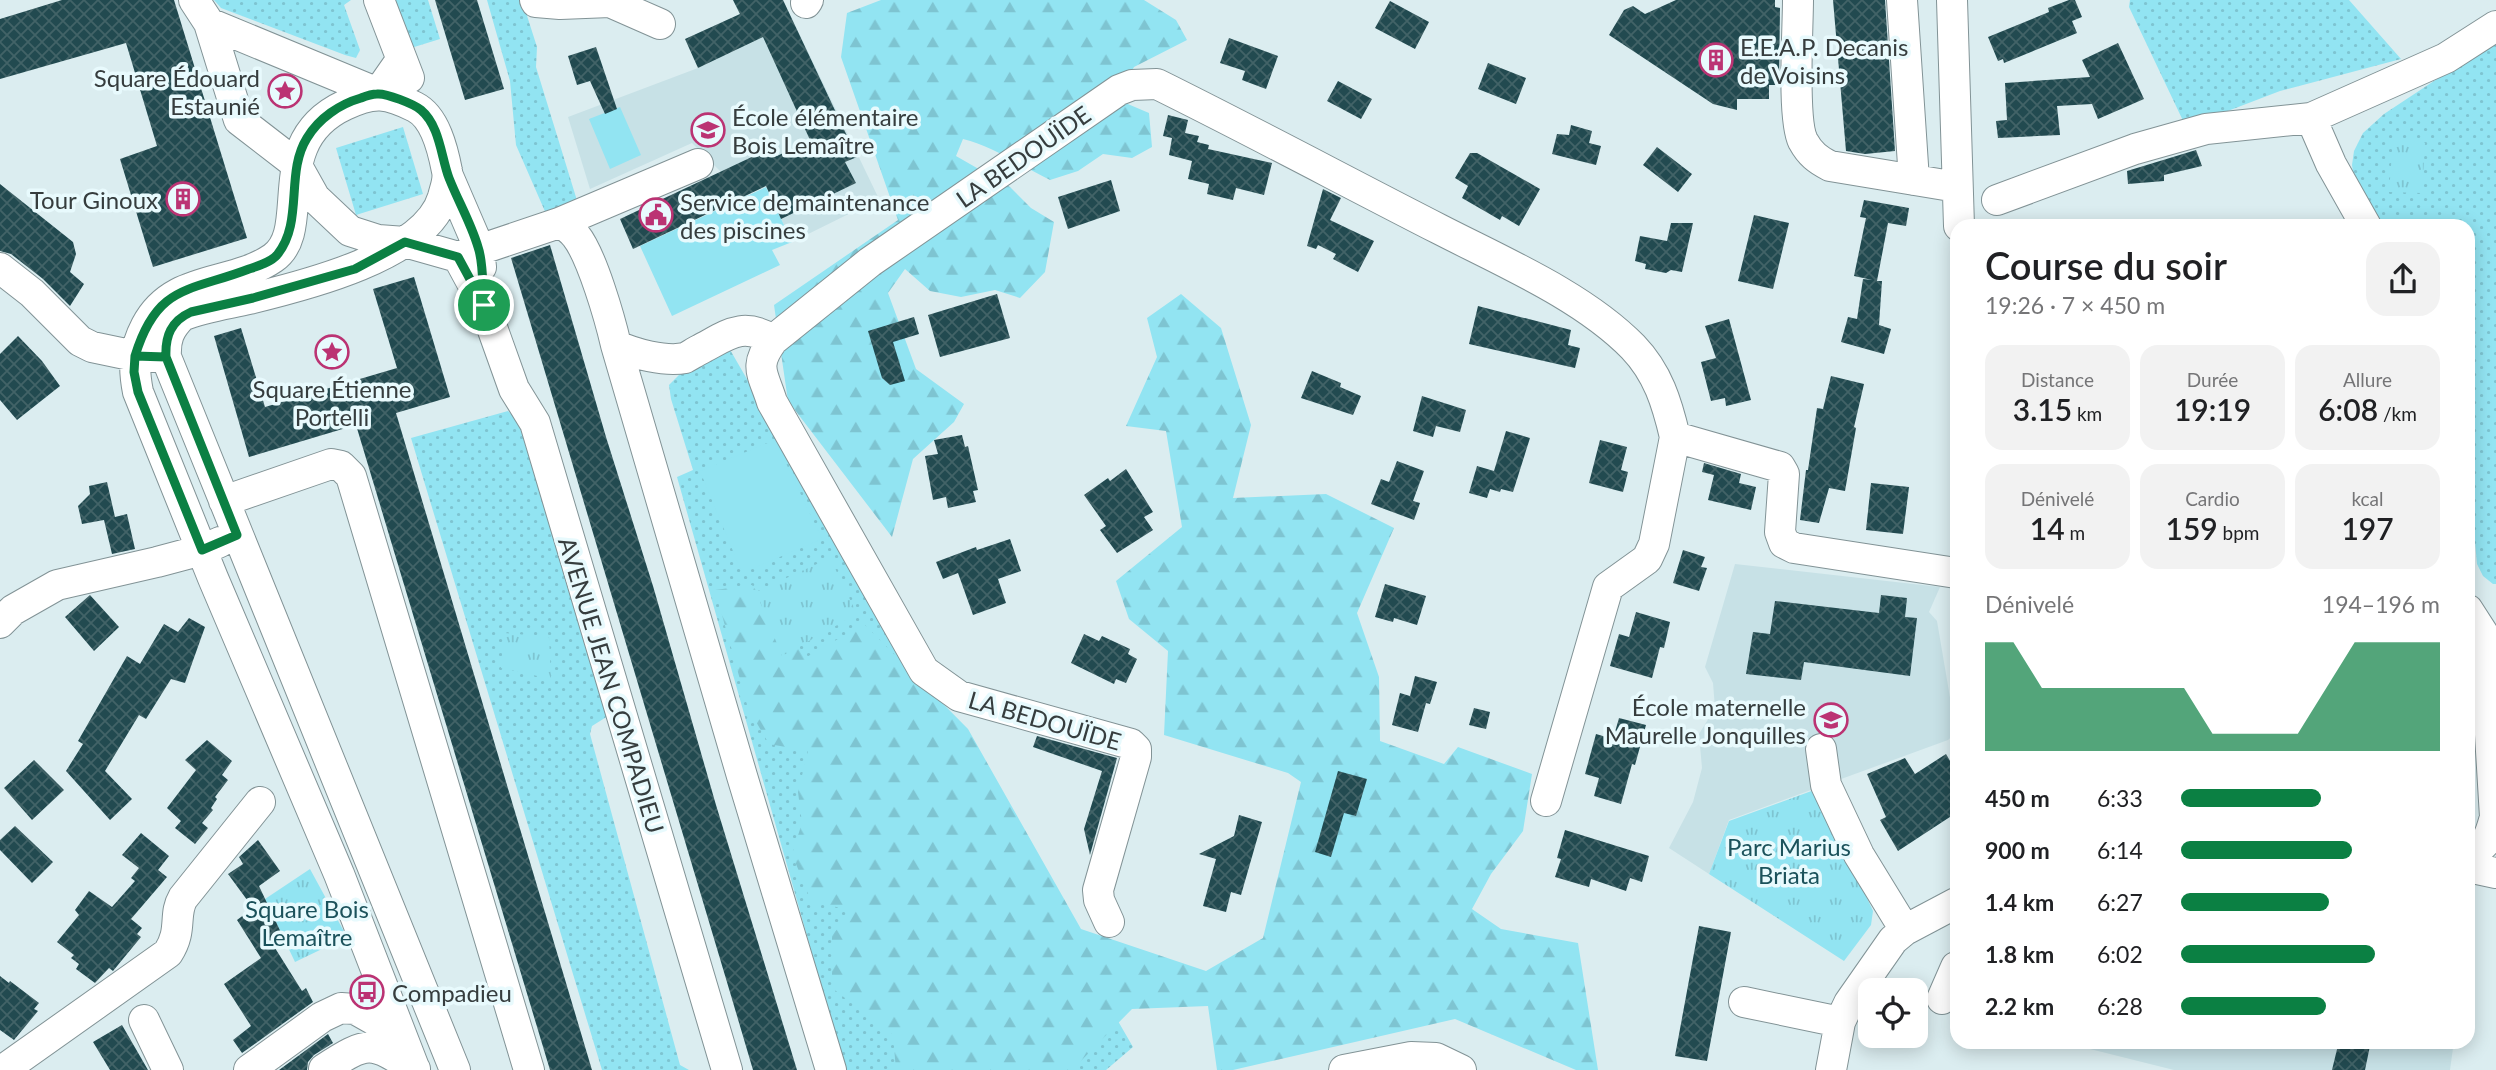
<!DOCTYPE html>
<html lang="fr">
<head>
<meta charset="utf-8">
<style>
	:root { --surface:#fff; --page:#f2f2f2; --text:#202124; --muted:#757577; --accent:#0b8043 }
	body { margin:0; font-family:Lato,sans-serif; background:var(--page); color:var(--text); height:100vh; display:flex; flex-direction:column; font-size:26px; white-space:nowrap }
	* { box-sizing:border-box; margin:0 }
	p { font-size:23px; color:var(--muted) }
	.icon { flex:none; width:38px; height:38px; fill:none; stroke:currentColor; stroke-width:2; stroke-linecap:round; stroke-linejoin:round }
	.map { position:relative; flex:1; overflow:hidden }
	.details { position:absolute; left:1950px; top:219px; width:525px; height:830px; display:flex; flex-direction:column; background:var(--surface); border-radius:21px; box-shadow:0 4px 18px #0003 }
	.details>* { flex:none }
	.buttons { position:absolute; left:1858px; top:978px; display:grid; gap:14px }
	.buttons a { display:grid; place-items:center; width:70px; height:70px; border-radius:14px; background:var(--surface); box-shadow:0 4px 18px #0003; font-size:35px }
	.pin { position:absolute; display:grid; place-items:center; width:60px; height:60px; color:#fff; margin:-30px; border:4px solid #fff; border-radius:50%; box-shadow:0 2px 7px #0007 }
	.round { display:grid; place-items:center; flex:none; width:74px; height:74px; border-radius:21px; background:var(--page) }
	.summary { display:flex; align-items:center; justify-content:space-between; height:119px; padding:0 35px }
	h1 { font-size:38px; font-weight:600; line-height:52px }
	.metrics { display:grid; grid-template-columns:repeat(3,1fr); gap:10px; height:119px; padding:7px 35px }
	.metrics div { display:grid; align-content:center; border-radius:18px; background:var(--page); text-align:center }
	.metrics b { font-size:30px; font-weight:600 }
	.metrics small { font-size:19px; font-weight:400 }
	.metrics p { font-size:19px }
	.chart { height:196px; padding:14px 35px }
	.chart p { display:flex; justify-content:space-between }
	.chart svg { width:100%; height:126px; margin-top:7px; fill:var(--accent); opacity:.7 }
	ul { padding:0 35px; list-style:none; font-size:23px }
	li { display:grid; grid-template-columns:112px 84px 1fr; align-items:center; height:52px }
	li i { height:18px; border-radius:9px; background:var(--accent) }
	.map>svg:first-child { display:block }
	.built { fill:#c7e1e6 }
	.grass { fill:url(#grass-dots) }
	.forest { fill:url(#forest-firs) }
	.park { fill:url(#park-tufts) }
	.pitch { fill:#92e4f2 }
	.building { fill:url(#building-cross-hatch) }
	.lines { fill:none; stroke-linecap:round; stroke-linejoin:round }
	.minor-casing { stroke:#829396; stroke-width:32 }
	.minor { stroke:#fff; stroke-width:30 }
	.route-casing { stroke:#fff; stroke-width:14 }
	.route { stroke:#0b8043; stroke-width:9 }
	.labels { text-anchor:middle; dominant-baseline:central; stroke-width:7; stroke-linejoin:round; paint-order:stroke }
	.poi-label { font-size:24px; fill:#363d3e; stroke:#e8fafd; text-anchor:start }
	.street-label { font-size:24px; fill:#363d3e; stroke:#e8fafd }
	.park-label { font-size:24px; fill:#1b525b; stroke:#e8fafd }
</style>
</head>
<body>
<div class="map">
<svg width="2496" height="1070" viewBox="0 0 2496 1070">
	<defs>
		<pattern id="grass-dots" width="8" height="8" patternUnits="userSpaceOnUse" patternTransform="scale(1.75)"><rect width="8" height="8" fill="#92e4f2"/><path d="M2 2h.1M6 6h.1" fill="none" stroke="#7ec4d1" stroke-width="1.8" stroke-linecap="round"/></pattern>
		<pattern id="forest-firs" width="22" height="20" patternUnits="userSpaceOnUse" patternTransform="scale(1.75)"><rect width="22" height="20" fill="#92e4f2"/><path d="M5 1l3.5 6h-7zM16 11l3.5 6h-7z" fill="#7ec4d1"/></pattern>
		<pattern id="park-tufts" width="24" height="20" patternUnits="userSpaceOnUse" patternTransform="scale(1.75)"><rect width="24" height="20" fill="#92e4f2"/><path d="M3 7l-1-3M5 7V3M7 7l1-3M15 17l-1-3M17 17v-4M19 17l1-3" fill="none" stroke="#7ec4d1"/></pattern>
		<pattern id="building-cross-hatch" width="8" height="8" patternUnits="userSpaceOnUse" patternTransform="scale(1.75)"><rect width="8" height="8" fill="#224a50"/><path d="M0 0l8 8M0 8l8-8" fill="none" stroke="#426367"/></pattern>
	</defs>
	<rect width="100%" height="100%" fill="#dbedf0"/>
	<path class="built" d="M733,0H783L879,199L792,242L753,158L721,172L692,143L590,189L568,117L698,68L753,42Z
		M1735,564L1940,587L1929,612L1937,621L1956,733L1948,740L1729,820L1709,874L1669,848L1693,802L1702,768L1699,734L1715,708L1713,683L1705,667Z
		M2058,1041H2454L2450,1070H2174Z"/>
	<path class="grass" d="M214,0H351L344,5L360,50L356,58L345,55L221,8Z
		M394,0H428L440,39L411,48Z
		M487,0H522L537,47L536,67L579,207L547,216L516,145L510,81Z
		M2130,0H2349L2401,59L2280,91L2186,127L2129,7Z
		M2496,40V584H2493L2483,576L2477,564L2468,466V226H2382L2354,178L2352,165L2354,151L2363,133L2384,114Z
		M403,127L423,194L356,215L336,148Z
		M729,348L1133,1047L1106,1070H845L677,477L693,470L671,399L669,385L688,366Z
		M508,411L518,421L608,716L592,726L590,734L680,1065L689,1070H602L411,438Z"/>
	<path class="forest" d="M881,0H1144L1176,20L1187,40L1134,67L1116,99L1149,113L1152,147L1132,158L1103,154L1078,171L1050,180C1021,166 995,147 963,139L956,156L1010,187L1031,208L1054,222L1045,272L1020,298L995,290L961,297L930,291L905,269L888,293L916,369L964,404L954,422L913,459L892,537L788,401L774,305L898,220L841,57L847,13Z
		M1181,294L1221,328L1251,425L1233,498L1326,494L1394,528L1357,613L1379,677L1380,741L1444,764L1458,747L1532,774L1523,831L1491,874L1472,909L1501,929L1578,943L1598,1070H1576L1455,1019L1233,1070H1217L1208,1006L1132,1009L1072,1070H896L893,1035L832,988V935L853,911L811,901L792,854L802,823L798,792L808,751L769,744L748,708L715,590L752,585L805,658L864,624L968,729L1081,929L1206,971L1263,938L1301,782L1288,773L1164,735L1168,651L1129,619L1116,581L1182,527L1166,431L1126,426L1157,357L1147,318Z"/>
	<path class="park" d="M2393,140L2425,143L2422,193L2389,192Z
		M830,558L857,614L782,656L756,592Z
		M504,633L549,637L551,679L501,668Z
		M1817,789L1873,911L1871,925L1844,961L1709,874L1729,821Z
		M310,869L347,937L295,962L265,899Z"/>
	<path class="pitch" d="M620,107L641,155L610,169L589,119Z
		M766,187L792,242L772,250L780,265L672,316L640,246Z
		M775,440L822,539L742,573L700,471Z"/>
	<path class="building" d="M62,0H174L247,238L153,267L120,159L157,146L126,43L0,79V19Z
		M435,0H477L504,89L465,100Z
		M733,0H783L857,157L845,162L856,183L781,219L766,186L633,249L620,219L773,147L777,156L810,140L763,37L698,68L685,39L740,14Z
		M1676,0H1775V7L1780,8L1779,85H1769V99H1737V110L1713,104L1609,35L1624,10L1633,6L1645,14Z
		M1833,0H1885L1895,151L1865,154L1846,151Z
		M2069,0H2075L2082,17L2072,21L2077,33L2004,63L2003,59L1998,61L1988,37L2049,12L2048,8Z
		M1390,1L1429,22L1415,49L1375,28Z
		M1229,38L1278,56L1266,89L1242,80L1245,71L1220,63Z
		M2118,43L2144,99L2098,119L2092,104L2057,106L2060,135L1998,138L1996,121L2007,120L2005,83L2090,77L2082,60Z
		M596,47L617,109L605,114L590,81L577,85L568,56Z
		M1488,63L1526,78L1516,104L1478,89Z
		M1338,81L1372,99L1361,119L1327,101Z
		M1168,115L1188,120L1185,133L1199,136L1197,142L1209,145L1208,149L1272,163L1264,195L1236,188L1233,200L1207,194L1209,184L1188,179L1192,161L1169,155L1172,138L1163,136Z
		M1571,125L1592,131L1589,143L1601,146L1596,165L1552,154L1557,134L1569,135Z
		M1657,147L1692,174L1678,192L1643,165Z
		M2196,150L2202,166L2164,175V181L2128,184L2127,171Z
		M1470,153H1477L1540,189L1519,226L1502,216L1500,220L1462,198L1468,186L1455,178Z
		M1111,180L1120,211L1068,229L1058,197Z
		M0,184L73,242L76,254L70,272L84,284L70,306L43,279L11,254L0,251Z
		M1323,189L1341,198L1330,220L1374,241L1358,272L1333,259L1336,254L1318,245L1329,223L1316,249L1307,246Z
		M1864,200L1909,208L1906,226L1888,223L1877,281L1854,276L1866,218L1860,217Z
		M1754,215L1789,223L1773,289L1738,281Z
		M1671,223H1693L1682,272L1671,270L1666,273L1645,269L1646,264L1635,261L1640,236L1667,241Z
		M550,245L606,437L653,586L716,805L797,1070H753L732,999L511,258Z
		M414,277L450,397L396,413L592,1070H550L356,425L249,457L214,336L241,328L265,407L397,368L373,289Z
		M1863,279L1882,281L1879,325L1891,329L1884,354L1841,342L1848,317L1857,319Z
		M997,294L1010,338L940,357L928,315Z
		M1478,306L1571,330L1568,345L1580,348L1575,368L1469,344Z
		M914,317L919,334L893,342L905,381L890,385L882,378L868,331Z
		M1729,319L1751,400L1726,406L1725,398L1711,401L1701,362L1716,358L1705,326Z
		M18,336L42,361L60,386L17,420L0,400V354Z
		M1312,371L1341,383L1340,387L1361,396L1353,415L1301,398Z
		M1831,376L1864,384L1854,427L1856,428L1845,491L1829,488L1819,523L1800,520L1806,470H1808L1817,408L1823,409Z
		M1422,396L1466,410L1460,432L1436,426L1433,437L1413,431Z
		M1506,431L1530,438L1513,492L1501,489L1500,492L1490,489L1487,498L1469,493L1477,466L1494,471Z
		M962,435L965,447L968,446L978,490L973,491L976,502L948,508L946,497L933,500L925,456L938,454L934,440Z
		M1600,440L1627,447L1621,470L1628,472L1623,492L1589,483Z
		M1397,461L1424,471L1413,501L1420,503L1414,520L1371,504L1381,479L1389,482Z
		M1704,463L1741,474L1739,483L1756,487L1751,510L1708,500L1714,475L1702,472Z
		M1126,469L1153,512L1144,517L1153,530L1117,553L1100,530L1106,526L1084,495L1108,478L1110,481Z
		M107,482L115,517L127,514L135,549L112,554L104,520L82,524L78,506L90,494L89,486Z
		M1871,483L1909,487L1903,534L1866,530Z
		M1010,539L1021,571L998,579L1006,603L973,615L958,573L943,579L936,562L976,547L977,550Z
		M1683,550L1705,557L1701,567L1707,568L1699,591L1673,583Z
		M1385,584L1426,596L1417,625L1394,618L1393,622L1375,617Z
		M90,595L119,627L94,651L65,617Z
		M1881,595L1907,598L1905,617L1917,618L1910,676L1804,662L1801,680L1746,674L1753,632L1770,634L1775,601L1879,613Z
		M1636,612L1670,622L1664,648L1660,647L1652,678L1610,666L1619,634L1629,637Z
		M189,618L205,627L185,683L171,679L146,719L139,715L105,771L132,799L110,820L66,771L83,744L78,741L127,656L140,664L164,624L178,632Z
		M1084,634L1099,641L1102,636L1130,649L1128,654L1137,659L1126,683L1116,679L1114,684L1071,663Z
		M1415,676L1437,682L1430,704L1426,703L1418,732L1392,725L1400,693L1410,696Z
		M1474,708L1490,712L1486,729L1469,725Z
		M1619,718L1646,725L1635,765L1632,764L1621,804L1594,796L1599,778L1585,774L1596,734L1613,739Z
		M1037,736L1117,758L1090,855L1084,829L1102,771L1033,747Z
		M207,740L232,761L222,775L228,780L215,797L217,799L211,808L213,810L202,823L208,828L195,844L175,828L181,821L167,808L196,770L185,760Z
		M1946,754L1956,771V813L1898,851L1880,820L1886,817L1867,774L1905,758L1915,774Z
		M34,760L64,790L32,820L4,788Z
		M1338,771L1367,779L1356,816L1344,813L1331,857L1315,852Z
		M1239,815L1262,822L1241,895L1231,892L1226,912L1203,906L1216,859L1199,854L1234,836Z
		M15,826L53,862L32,883L0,850V840Z
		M1565,830L1649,856L1642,882L1630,878L1626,891L1591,879L1589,887L1555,877L1561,859L1557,858Z
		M141,833L169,856L158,870L167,877L131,919L142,928L137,934L141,937L113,971L109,968L95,983L76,969L79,964L71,958L74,955L57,942L79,915L75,910L89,891L112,907L135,881L131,878L139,868L122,855Z
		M258,840L280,871L259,886L285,941L275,948L302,991L306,988L313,1002L242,1053L233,1040L251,1026L224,984L261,958L237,920L253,908L228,874L243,864L239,857Z
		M1699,926L1731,932L1707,1061L1675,1056Z
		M0,976L9,983L10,981L39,1003L34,1009L38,1011L14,1040L0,1030Z
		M122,1025L148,1070H110L93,1042Z
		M328,1034L333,1043L314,1055L308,1062L307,1070H279Z
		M2339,1041H2371L2365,1070H2332Z"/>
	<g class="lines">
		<defs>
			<path id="minor" d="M194,0L209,23L239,120L296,164L315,198L350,231L378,240L405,242L458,257L559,223C566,226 571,229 576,236C592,256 610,319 616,345C633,354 666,362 685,358C689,356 695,352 699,350C728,335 742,321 773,340
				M379,0L409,78
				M535,0L536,2L560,4L610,2L660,24
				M1798,0C1798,29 1792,119 1803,141C1810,154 1818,160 1830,166L1957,187
				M1902,0L1914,180
				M1952,0L1959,226
				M806,3L808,0
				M209,23L378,93L401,60
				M2311,118L2331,164L2366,226
				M448,176L479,248L481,267
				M1997,200L2135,149L2206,129L2311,118L2446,58L2496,26
				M559,223L698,164
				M458,257L484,305L514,389L535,423L727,1070
				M0,268L32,293L80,341L92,347L135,356L155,357
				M616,345L742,776L831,1070
				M224,501L331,464L341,466L351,476L529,1070
				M2468,610L2484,635L2495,817C2490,835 2487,848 2468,853
				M0,623L13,610L57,585L157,562L202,550L220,542
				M1821,749L1826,785L1859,855L1905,930
				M1546,801L1608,587L1647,559L1654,544L1675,437L1780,467L1784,474L1780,532L1784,543L1794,548L1956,573
				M2468,867L2496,873
				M1109,922L1099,900L1098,890L1136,757V749L1131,744L959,696L924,671L772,402C763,373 753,367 773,340L870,262L1119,90L1132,85L1157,84C1252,131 1345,181 1439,229C1503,262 1583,296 1633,347C1658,373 1667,403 1675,437
				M1942,999L1956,967
				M1744,1002L1840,1022
				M144,1020L168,1070
				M324,1069C369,1040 370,1041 415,1069
				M3,1070L168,953C183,930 173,915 183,898L260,802
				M249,1070L322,1017L341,1008L355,1009L401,1035
				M415,1070L339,874L213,578L138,392C133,367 134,349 146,326C173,274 231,287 273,258C314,230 265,142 345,105C374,91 387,93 415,107C435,117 443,150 447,171C449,180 445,188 443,197C426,256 303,286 249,299C227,304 203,307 182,316C169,329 165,339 166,357L455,1070
				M1344,1070L1411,1057L1436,1058L1461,1070
				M1831,1070L1840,1022L1849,1003L1893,940L1905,930L1956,903"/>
		</defs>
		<use href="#minor" class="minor-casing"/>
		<use href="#minor" class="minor"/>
	</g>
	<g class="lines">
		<defs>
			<path id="route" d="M484,305L458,257L405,242L355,269L253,298L191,312C171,321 165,336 166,357L135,356L134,372L138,392L202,550L237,535L166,357L135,356C157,284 189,292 249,269C258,266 271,262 277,255C304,222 285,173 307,138C319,118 340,104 361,98C366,96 372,94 377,94C386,93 414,104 421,110C440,126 441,157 449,178C458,201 471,223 478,247C484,264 482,287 484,305"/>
		</defs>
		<use href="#route" class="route-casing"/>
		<use href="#route" class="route"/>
	</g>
	<defs>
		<symbol id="building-ring" viewBox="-11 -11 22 22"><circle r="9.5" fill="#e8fafd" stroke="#bb3373" stroke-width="1.5"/><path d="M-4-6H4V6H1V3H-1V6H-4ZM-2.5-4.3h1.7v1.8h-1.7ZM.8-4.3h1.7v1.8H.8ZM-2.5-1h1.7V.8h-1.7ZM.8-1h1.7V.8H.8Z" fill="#bb3373"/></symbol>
		<symbol id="sight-ring" viewBox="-11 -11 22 22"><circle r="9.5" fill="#e8fafd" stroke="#bb3373" stroke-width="1.5"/><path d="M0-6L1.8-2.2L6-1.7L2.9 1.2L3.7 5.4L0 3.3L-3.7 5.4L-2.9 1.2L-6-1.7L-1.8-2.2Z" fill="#bb3373"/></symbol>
		<symbol id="school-ring" viewBox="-11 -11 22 22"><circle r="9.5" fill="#e8fafd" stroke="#bb3373" stroke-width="1.5"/><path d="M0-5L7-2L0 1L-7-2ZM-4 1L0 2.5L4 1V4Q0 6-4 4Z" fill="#bb3373"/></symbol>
		<symbol id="civic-ring" viewBox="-11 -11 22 22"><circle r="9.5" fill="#e8fafd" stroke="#bb3373" stroke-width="1.5"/><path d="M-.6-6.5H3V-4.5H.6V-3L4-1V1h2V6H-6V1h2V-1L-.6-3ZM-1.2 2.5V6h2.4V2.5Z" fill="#bb3373"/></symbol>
		<symbol id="bus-ring" viewBox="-11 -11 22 22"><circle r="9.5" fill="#e8fafd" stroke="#bb3373" stroke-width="1.5"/><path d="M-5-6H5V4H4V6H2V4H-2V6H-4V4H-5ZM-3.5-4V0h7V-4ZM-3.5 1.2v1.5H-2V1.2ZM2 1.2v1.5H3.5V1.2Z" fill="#bb3373"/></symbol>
	</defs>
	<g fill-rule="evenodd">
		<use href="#building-ring" x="1697" y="41" width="38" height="38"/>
		<use href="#sight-ring" x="266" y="72" width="38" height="38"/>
		<use href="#school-ring" x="689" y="111" width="38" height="38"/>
		<use href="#building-ring" x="164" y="180" width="38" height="38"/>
		<use href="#civic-ring" x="637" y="196" width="38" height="38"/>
		<use href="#sight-ring" x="313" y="333" width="38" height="38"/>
		<use href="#school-ring" x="1812" y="701" width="38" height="38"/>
		<use href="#bus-ring" x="348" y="973" width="38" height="38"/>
	</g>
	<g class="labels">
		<g class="poi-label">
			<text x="1740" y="46">E.E.A.P. Decanis<tspan x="1740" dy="28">de Voisins</tspan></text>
			<text x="260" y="77" text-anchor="end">Square Édouard<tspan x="260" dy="28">Estaunié</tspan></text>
			<text x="732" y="116">École élémentaire<tspan x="732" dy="28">Bois Lemaître</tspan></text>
			<text x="158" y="199" text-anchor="end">Tour Ginoux</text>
			<text x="680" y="201">Service de maintenance<tspan x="680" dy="28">des piscines</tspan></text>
			<text x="332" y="388" text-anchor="middle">Square Étienne<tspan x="332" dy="28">Portelli</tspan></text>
			<text x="1806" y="706" text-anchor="end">École maternelle<tspan x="1806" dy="28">Maurelle Jonquilles</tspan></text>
			<text x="392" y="992">Compadieu</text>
		</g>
		<g class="street-label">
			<text transform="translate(1023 156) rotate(-35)">LA BEDOUÏDE</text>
			<text transform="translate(612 685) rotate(73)">AVENUE JEAN COMPADIEU</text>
			<text transform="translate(1045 720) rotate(16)">LA BEDOUÏDE</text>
		</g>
		<g class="park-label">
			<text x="1789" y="846">Parc Marius<tspan x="1789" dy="28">Briata</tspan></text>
			<text x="307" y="908">Square Bois<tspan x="307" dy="28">Lemaître</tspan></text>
		</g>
	</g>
</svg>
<div class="buttons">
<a><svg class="icon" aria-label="locate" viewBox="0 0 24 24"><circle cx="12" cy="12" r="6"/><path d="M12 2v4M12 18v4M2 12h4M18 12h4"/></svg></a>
</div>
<div class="pin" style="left:484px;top:305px;background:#1e9e55"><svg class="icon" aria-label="arrive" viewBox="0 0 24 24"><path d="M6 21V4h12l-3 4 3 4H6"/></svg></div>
<section class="details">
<div class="summary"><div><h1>Course du soir</h1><p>19:26 · 7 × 450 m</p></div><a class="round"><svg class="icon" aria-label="share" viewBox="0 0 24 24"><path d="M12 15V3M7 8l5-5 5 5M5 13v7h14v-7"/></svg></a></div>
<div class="metrics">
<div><p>Distance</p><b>3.15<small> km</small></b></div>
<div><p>Durée</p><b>19:19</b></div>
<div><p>Allure</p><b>6:08<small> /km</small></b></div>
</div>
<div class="metrics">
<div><p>Dénivelé</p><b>14<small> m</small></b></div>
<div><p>Cardio</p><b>159<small> bpm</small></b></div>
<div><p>kcal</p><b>197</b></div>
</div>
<div class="chart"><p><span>Dénivelé</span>194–196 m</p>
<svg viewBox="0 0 160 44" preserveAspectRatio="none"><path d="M0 44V6L10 6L20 22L30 22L40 22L50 22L60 22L70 22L80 38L90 38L100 38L110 38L120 22L130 6L140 6L150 6L160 6V44z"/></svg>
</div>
<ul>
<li><b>450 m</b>6:33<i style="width:54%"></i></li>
<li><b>900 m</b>6:14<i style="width:66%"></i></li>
<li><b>1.4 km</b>6:27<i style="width:57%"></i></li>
<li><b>1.8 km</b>6:02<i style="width:75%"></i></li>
<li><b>2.2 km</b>6:28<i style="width:56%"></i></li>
</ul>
</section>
</div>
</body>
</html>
